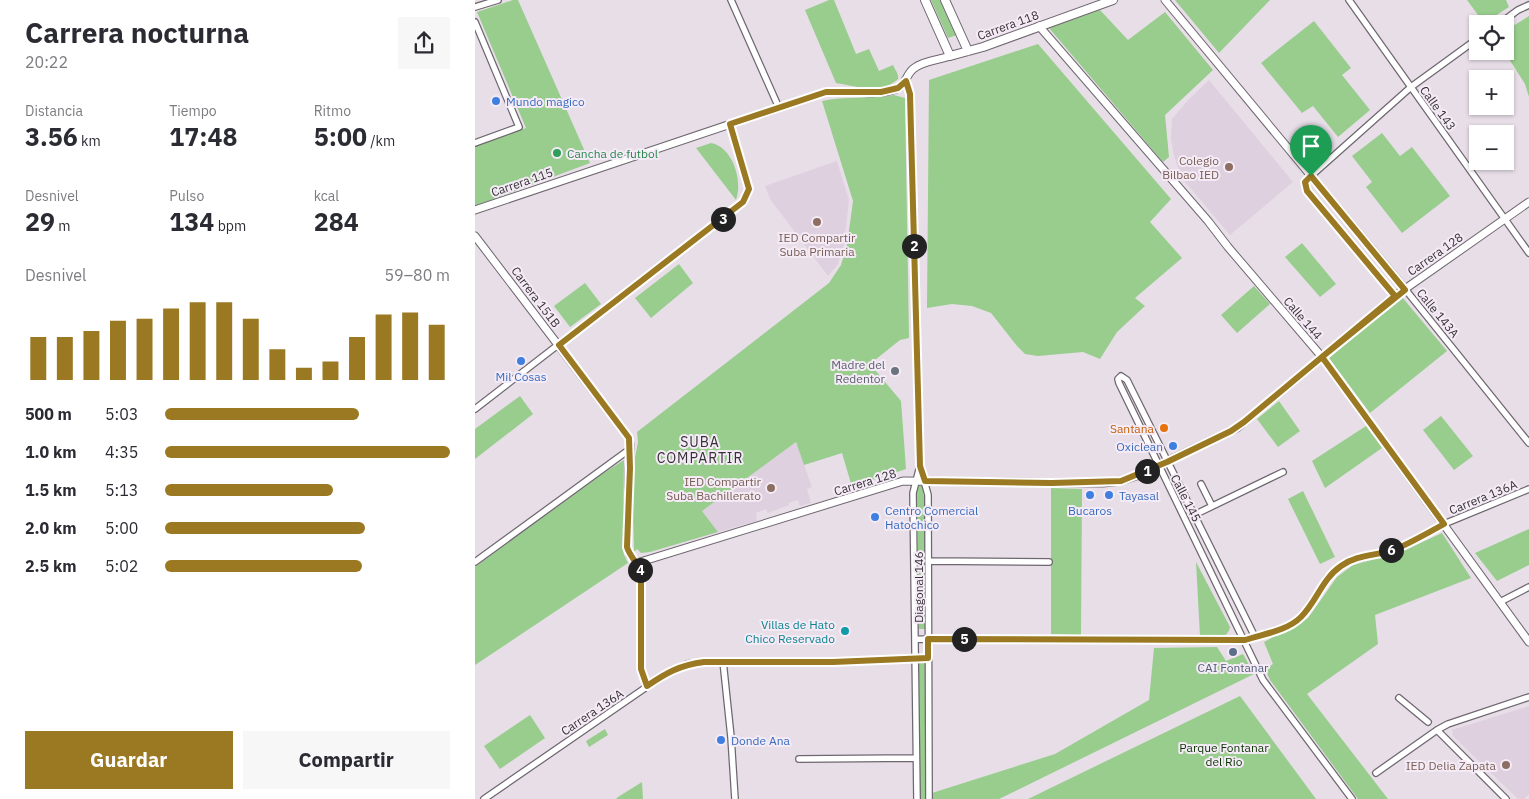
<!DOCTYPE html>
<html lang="es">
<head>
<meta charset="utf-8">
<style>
	:root { --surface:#fff; --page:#f7f7f7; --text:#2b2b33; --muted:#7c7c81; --accent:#9b7923 }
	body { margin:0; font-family:"IBM Plex Sans",sans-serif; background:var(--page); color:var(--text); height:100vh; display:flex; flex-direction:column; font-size:19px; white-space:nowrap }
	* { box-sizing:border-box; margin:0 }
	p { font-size:16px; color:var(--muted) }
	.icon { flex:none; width:28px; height:28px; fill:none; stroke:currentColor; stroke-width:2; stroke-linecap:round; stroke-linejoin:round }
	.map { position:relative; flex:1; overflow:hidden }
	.drawer { display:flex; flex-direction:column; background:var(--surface); width:475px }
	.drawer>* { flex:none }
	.fabs { position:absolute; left:994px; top:15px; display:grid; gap:10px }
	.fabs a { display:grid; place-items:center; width:45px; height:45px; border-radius:0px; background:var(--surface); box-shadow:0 1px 4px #0004; font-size:25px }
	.pin { position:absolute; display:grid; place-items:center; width:42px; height:42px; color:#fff; margin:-51px -21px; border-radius:50% 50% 50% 0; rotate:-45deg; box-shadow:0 0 5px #0007 }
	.pin .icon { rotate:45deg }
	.km { position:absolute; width:25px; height:25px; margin:-12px; border-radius:50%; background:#222; color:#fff; font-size:14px; line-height:25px; text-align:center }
	.round { display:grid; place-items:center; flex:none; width:52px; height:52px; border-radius:0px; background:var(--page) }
	.summary { display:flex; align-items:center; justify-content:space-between; height:85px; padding:0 25px }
	h1 { font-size:28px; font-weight:800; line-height:38px }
	.metrics { display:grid; grid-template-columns:repeat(3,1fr); gap:8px; height:85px; padding:5px 25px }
	.metrics div { display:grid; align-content:center }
	.metrics b { font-size:25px; font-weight:800 }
	.metrics small { font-size:14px; font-weight:400 }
	.metrics p { font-size:14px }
	.chart { height:140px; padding:10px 25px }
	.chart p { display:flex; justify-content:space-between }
	.chart svg { width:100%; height:90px; margin-top:5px; stroke:var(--accent); stroke-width:6 }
	.primary-button { display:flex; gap:10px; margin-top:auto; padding:10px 25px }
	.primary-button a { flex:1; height:58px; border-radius:0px; background:var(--accent); color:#fff; font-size:20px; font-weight:800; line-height:58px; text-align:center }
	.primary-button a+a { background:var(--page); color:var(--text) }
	ul { padding:0 25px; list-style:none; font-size:16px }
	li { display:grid; grid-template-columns:80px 60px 1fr; align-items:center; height:38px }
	li i { height:12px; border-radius:6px; background:var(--accent) }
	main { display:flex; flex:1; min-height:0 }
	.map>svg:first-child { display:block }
	.built { fill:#dfd0e0 }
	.green { fill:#98cd8d }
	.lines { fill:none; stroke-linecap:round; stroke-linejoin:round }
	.minor-casing { stroke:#6f6770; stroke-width:8 }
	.tertiary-casing { stroke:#6f6770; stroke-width:9 }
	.secondary-casing { stroke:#6f6770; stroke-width:10 }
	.minor { stroke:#fff; stroke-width:5.5 }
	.tertiary { stroke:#fff; stroke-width:7 }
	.secondary { stroke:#fff; stroke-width:8 }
	.route-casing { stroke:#fff; stroke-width:10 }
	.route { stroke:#9b7923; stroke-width:6 }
	.shop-dot { fill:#3f7fe0; stroke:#f5ebf6; stroke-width:2 }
	.leisure-dot { fill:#2e9e5b; stroke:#f5ebf6; stroke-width:2 }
	.education-dot { fill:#8d6e63; stroke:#f5ebf6; stroke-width:2 }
	.worship-dot { fill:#6b7280; stroke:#f5ebf6; stroke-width:2 }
	.food-dot { fill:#e8710a; stroke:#f5ebf6; stroke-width:2 }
	.culture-dot { fill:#0f9aa8; stroke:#f5ebf6; stroke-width:2 }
	.service-dot { fill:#5c6f8a; stroke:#f5ebf6; stroke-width:2 }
	.labels { text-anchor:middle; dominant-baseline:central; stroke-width:4; stroke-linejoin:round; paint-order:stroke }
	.street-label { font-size:12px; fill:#353235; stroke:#f5ebf6 }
	.shop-label { font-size:12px; fill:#366cbe; stroke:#f5ebf6; text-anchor:start }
	.leisure-label { font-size:12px; fill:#27864d; stroke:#f5ebf6; text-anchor:start }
	.education-label { font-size:12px; fill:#785e54; stroke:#f5ebf6; text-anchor:end }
	.worship-label { font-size:12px; fill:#5b616d; stroke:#f5ebf6; text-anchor:end }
	.food-label { font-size:12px; fill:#c56008; stroke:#f5ebf6; text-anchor:end }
	.culture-label { font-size:12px; fill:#0d838f; stroke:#f5ebf6; text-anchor:end }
	.service-label { font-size:12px; fill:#4e5e75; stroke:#f5ebf6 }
	.park-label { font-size:12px; fill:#0a3500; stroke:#f5ebf6 }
	.neighbourhood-label { font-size:14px; letter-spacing:1px; fill:#352f36; stroke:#f5ebf6 }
</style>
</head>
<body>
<main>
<section class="drawer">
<div class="summary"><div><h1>Carrera nocturna</h1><p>20:22</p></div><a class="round"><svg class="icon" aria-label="share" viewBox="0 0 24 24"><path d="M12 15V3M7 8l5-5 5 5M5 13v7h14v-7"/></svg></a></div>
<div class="metrics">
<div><p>Distancia</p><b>3.56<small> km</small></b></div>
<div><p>Tiempo</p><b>17:48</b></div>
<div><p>Ritmo</p><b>5:00<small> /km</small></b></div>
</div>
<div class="metrics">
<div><p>Desnivel</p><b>29<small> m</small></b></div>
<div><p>Pulso</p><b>134<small> bpm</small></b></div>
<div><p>kcal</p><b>284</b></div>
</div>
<div class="chart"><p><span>Desnivel</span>59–80 m</p>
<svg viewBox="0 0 160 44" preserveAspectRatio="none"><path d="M5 44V23M15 44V23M25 44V20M35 44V15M45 44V14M55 44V9M65 44V6M75 44V6M85 44V14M95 44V29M105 44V38M115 44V35M125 44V23M135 44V12M145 44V11M155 44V17"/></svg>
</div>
<ul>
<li><b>500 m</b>5:03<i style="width:68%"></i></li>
<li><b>1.0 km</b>4:35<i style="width:100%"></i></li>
<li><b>1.5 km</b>5:13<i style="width:59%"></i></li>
<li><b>2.0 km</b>5:00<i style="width:70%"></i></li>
<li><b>2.5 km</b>5:02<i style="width:69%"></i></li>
</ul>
<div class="primary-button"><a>Guardar</a><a>Compartir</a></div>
</section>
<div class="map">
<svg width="1054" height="799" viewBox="0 0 1054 799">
	<rect width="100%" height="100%" fill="#e7dee8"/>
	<path class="built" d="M734,80L818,182L755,235L706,177L699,156L696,139L697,119L714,99Z
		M362,161L374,200L369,244L363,264L353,276L295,199L290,186Z
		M321,442L337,487L332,489L336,503L325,506L323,500L313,503L314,505L293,513L291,509L281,513L282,521L243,532L227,511Z
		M1054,706V794L1049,799H1043L978,736L977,730Z"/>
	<path class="green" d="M38,0H43L115,163L0,206V146L51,128L2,12Z
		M354,0H359L381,54L394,49L404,71L418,65C419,68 423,73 423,76C424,80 422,80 419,82C403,94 379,86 361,83L330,10Z
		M456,0H467L482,35L473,38Z
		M700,0H795L744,53Z
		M992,0H1031L1034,7L1009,23Z
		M625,10L653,40L690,12L738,70L690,115L694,157L688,162L574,28Z
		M1054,16V97L1050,84L1029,51L1030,31Z
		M839,21L876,68L867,75L895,110L863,137L838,106L827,113L786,63Z
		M563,44L696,199L675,222L707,258L660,298L670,306L642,332L625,359L608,352L563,356L550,354L542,346L516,313L497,306L477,304L452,308L454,80Z
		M419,95L430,98L434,338L425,340L395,364L426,401L431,469L377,487L367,453L329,465L321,442L227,511L243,532L175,552L166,553L162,549L159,552L157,473L163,442L162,432L354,283L366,265L372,245L378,201L347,101C368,96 396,99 419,95Z
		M907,133L925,156L937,147L975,196L927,233L891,187L897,182L877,156Z
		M236,143C258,147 268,181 261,200L221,148Z
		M827,243L861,284L845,297L810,257Z
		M204,264L218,283L176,318L160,298Z
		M110,283L126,304L95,327L79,306Z
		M779,286L795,304L762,333L746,315Z
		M927,297L972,351L895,413L854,358Z
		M45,396L58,414L0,459V429Z
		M804,401L825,431L803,447L782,419Z
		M966,416L998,456L979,470L948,430Z
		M891,426L907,448L850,488L837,461Z
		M149,460L148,548L149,555L153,563L0,665V567L127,474Z
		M447,485L450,503L451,629H444L442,486Z
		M576,488L607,489L606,635L576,634Z
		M828,491L860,557L845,564L813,499Z
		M1054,529V565L1022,581L1000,553Z
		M967,533L996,578L900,615L903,644L832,694L913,799H883L795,680L790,669L798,664L789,642L833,618L862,577L878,565L926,552Z
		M721,562L755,627C752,642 736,637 725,636Z
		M742,647L751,661L768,654L779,674L524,799H458L457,793L580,754L674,700L679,648Z
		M445,660H449L450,662L451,799H445L443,663Z
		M765,696L841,799H553Z
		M55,715L70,738L25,769L9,746Z
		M130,729L133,735L114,747L111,741Z
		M167,782L168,799H141L143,797Z"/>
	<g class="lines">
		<defs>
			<path id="minor" d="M256,0L304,108
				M874,0L1054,253
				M0,7L23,0
				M0,22L44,127L0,143
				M1024,24L1043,10L1054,5
				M431,81L435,95L445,466L453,495L454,799
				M930,289L1054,443
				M920,296L832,191C829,184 831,181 836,176L936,87L1002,39
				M0,409L268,202L274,189L255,124
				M726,484L737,506
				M719,515L808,472
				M453,561L574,562
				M0,562L155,449
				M162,563L166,573V669L172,686
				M1025,602L1054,587
				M780,637L652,380L646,376L643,379L644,383L788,680L877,799
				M440,639L770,640L806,629L819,623L831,611L853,577L860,571L877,560L921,549L969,524L1054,489
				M248,661L256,737L260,799
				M924,698L953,722
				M962,730L1031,799
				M324,759L441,758
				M901,773L962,730L973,724L1054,697
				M9,799L186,677L212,664L229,662H358L453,658
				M442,799L438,493L445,466"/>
			<path id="tertiary" d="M690,0L930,289
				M564,26L733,221L753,247L847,357L1054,642
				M0,210L351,92C374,89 399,97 421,89C431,85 431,75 438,69C447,61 464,60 475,56
				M0,236L154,438L155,445L152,547L155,555L162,563L428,481L628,483L646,481L661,476L762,428L920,296L1054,202"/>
			<path id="secondary" d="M450,0L475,56L508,47L638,0
				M470,0L493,51"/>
		</defs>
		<use href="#minor" class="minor-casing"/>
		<use href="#tertiary" class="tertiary-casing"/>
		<use href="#secondary" class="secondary-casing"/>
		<use href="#minor" class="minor"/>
		<use href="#tertiary" class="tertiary"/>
		<use href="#secondary" class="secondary"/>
	</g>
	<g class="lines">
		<defs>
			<path id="route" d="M836,176L830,182L832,191L920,296L769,422L756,431L692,462L646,481L577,483L450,481L445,466L435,94L431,81L423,88L406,92H351L255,124L274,189L268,202L84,345L154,438L155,468L152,547C155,557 163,563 166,573V669L172,686C191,673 205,665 229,662H358L453,658V639L770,640C788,634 812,631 826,617C842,601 847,579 866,566C883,554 902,556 921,549C937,542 953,533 969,524L847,357L930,290L836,176"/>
		</defs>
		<use href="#route" class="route-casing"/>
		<use href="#route" class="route"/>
	</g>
	<g class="shop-dot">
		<circle cx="21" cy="101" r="5"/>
		<circle cx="46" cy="361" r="5"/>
		<circle cx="698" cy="446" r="5"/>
		<circle cx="615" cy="495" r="5"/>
		<circle cx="634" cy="495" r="5"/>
		<circle cx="400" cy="517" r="5"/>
		<circle cx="246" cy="740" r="5"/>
	</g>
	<circle class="leisure-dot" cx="82" cy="153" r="5"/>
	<g class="education-dot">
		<circle cx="754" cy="167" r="5"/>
		<circle cx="342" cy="222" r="5"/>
		<circle cx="296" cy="488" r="5"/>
		<circle cx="1031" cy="765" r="5"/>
	</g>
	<circle class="worship-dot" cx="420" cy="371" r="5"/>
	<circle class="food-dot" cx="689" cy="428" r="5"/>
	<circle class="culture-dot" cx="370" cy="631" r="5"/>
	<circle class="service-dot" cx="758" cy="652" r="5"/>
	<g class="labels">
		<g class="street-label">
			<text transform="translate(533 25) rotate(-20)">Carrera 118</text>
			<text transform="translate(963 108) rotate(54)">Calle 143</text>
			<text transform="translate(47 182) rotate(-19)">Carrera 115</text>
			<text transform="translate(960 254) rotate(-35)">Carrera 128</text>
			<text transform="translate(61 297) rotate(53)">Carrera 151B</text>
			<text transform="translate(963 313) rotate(51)">Calle 143A</text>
			<text transform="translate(828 318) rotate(49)">Calle 144</text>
			<text transform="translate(390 482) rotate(-17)">Carrera 128</text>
			<text transform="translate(1008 497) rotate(-22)">Carrera 136A</text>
			<text transform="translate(711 498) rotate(63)">Calle 145</text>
			<text transform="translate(443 587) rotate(-90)">Diagonal 146</text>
			<text transform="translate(117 712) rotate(-34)">Carrera 136A</text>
		</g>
		<g class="shop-label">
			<text x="31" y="101">Mundo magico</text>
			<text x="46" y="376" text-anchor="middle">Mil Cosas</text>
			<text x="688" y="446" text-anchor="end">Oxiclean</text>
			<text x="644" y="495">Tayasal</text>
			<text x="410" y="510">Centro Comercial<tspan x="410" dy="14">Hatochico</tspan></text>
			<text x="615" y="510" text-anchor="middle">Bucaros</text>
			<text x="256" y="740">Donde Ana</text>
		</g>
		<g class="leisure-label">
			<text x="92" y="153">Cancha de futbol</text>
		</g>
		<g class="education-label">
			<text x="744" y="160">Colegio<tspan x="744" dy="14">Bilbao IED</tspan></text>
			<text x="342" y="237" text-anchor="middle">IED Compartir<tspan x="342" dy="14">Suba Primaria</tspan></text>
			<text x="286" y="481">IED Compartir<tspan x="286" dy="14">Suba Bachillerato</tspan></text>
			<text x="1021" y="765">IED Delia Zapata</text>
		</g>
		<g class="worship-label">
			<text x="410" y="364">Madre del<tspan x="410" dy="14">Redentor</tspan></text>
		</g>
		<g class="food-label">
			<text x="679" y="428">Santana</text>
		</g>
		<g class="culture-label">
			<text x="360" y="624">Villas de Hato<tspan x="360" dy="14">Chico Reservado</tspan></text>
		</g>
		<g class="service-label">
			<text x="758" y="667">CAI Fontanar</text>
		</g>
		<g class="park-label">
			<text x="749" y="747">Parque Fontanar<tspan x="749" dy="14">del Rio</tspan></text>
		</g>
		<g class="neighbourhood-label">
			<text x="225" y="442">SUBA<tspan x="225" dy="16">COMPARTIR</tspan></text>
		</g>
	</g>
</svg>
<div class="fabs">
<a><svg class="icon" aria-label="locate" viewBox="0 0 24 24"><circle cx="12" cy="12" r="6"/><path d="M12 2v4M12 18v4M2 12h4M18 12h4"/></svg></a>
<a>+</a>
<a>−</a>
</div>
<div class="pin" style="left:836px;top:176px;background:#1e9e55"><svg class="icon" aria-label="arrive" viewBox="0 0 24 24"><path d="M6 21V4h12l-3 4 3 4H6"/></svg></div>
<b class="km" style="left:672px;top:471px">1</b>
<b class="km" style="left:439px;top:246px">2</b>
<b class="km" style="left:248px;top:219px">3</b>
<b class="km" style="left:165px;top:570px">4</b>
<b class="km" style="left:489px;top:639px">5</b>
<b class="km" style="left:916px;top:550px">6</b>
</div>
</main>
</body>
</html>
